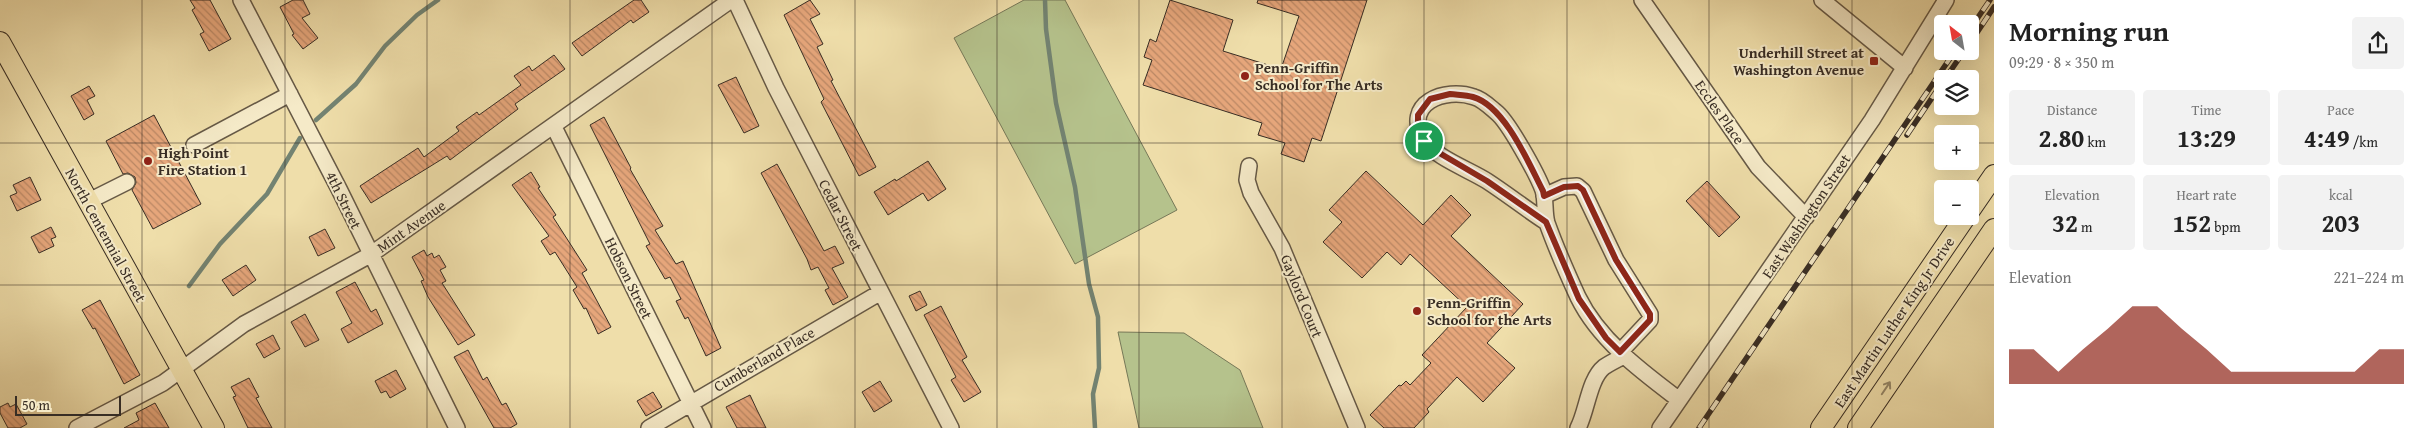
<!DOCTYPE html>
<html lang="en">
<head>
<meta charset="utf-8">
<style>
	:root { --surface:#fff; --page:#f2f2f2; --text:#222; --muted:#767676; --accent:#8f2418 }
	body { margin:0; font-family:"Gentium Book Plus",serif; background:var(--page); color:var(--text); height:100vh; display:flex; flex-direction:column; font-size:19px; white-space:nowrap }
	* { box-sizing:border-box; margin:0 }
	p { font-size:16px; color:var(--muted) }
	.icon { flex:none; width:28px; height:28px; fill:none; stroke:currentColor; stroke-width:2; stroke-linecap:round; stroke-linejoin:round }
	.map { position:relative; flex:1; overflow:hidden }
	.side { display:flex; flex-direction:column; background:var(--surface); width:425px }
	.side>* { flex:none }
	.needle { width:32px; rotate:329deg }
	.buttons { position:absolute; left:1934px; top:15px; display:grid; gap:10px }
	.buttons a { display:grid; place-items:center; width:45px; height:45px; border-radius:5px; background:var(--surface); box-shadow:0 5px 20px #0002; font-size:25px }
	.scale { position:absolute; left:15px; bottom:12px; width:106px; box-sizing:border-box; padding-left:5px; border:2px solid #382d24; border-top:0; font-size:14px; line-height:18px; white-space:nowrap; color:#382d24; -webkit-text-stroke:4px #f5eac8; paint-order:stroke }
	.pin { position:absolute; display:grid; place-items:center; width:42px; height:42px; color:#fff; margin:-21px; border:2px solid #fff; border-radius:50%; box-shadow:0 1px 5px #0007 }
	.round { display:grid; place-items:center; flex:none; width:52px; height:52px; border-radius:5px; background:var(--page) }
	.summary { display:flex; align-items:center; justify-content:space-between; height:85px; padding:0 15px }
	h1 { font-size:28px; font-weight:700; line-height:38px }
	.metrics { display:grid; grid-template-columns:repeat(3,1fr); gap:8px; height:85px; padding:5px 15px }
	.metrics div { display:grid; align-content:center; border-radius:5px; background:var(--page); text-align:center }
	.metrics b { font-size:25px; font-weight:700 }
	.metrics small { font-size:14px; font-weight:400 }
	.metrics p { font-size:14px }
	.chart { height:140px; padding:10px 15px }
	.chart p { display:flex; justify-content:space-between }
	.chart svg { width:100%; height:90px; margin-top:5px; fill:var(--accent); opacity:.7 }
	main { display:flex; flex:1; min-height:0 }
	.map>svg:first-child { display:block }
	.park { fill:#b5c28c; stroke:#767858 }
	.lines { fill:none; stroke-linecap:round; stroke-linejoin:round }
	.stream { stroke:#738372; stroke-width:4.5 }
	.building { fill:url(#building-back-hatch); stroke:#382d24 }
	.minor-casing { stroke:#665946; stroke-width:18 }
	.major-casing { stroke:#382d24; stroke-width:22 }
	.minor { stroke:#f5eac8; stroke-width:15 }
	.major { stroke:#efdeaa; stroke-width:20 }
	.rail-casing { stroke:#382d24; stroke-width:5.5 }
	.rail { stroke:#f5eac8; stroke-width:4; stroke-dasharray:11; stroke-linecap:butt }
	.oneway { stroke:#948667 }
	.route-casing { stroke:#fff; stroke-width:10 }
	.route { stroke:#8f2418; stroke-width:6 }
	.grid { fill:none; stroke:#382d24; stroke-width:1; stroke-opacity:0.55 }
	.poi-dot { fill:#8f2418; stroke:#f5eac8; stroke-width:2 }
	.labels { text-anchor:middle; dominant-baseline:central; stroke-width:4; stroke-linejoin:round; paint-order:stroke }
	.poi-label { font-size:15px; font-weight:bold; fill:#382d24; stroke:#f5eac8; text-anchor:start }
	.street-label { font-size:15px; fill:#382d24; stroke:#f5eac8 }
</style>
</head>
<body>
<main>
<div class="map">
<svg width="1994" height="428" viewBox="0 0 1994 428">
	<defs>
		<pattern id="building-back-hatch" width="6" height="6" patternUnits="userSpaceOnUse" patternTransform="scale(1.25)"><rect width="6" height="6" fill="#e6a67b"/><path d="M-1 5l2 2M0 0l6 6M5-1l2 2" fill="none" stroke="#bb8865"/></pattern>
	</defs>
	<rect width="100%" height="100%" fill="#efdeaa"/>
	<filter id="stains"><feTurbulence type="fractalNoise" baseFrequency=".004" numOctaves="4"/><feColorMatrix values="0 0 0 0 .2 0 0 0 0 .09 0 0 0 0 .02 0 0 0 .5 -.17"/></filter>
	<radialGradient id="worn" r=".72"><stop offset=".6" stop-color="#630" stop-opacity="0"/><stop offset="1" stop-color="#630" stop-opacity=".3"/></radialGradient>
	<path class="park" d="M1024,0H1065L1177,210L1075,264L954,38Z
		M1118,332L1184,333L1240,370L1263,428H1139Z"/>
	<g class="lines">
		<path class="stream" d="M1045,0L1046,29L1056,103L1075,187L1089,284L1098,317L1099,368L1093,394L1095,428
			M316,120L356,84L385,46L417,15L438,0
			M189,286L220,244L267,194L300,138"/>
	</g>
	<path class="building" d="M190,0H210L231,39L209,51L200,34L204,32L192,10L195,8Z
		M293,0H303L310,14L302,18L318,38L303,49L292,35L294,34L280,7Z
		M634,0H641L649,12L633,23L631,20L582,56L572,43Z
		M810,0L820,14L810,19L823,44L817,47L833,80L831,81L876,167L859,176L821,102L824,99L784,15Z
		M1170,0L1233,20L1223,51L1281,69L1299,16L1257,3L1258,0H1367L1321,141L1312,138L1304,162L1281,154L1285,143L1258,135L1262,123L1143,85L1152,60L1144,57L1150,39L1156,42Z
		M554,55L565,69L515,104L518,109L450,160L447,156L371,203L360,186L418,148L424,157L459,131L456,127L477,112L479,115L521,85L514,76L529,66L532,71Z
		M736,77L759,126L744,133L718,85Z
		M89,86L95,96L87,100L94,114L84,120L71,96Z
		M154,115L201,204L153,229L132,190L136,183L135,177L128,173L123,174L106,141Z
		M604,117L631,168L630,169L663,226L655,230L676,264L683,261L704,309L721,348L706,356L688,317L685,319L676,301L681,299L670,277L665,279L646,246L650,244L590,125Z
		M928,161L946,189L928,201L923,193L888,215L874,192L895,179L896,181Z
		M777,164L824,251L835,246L844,263L832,268L848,297L833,305L825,290L829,288L818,267L811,270L807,259L761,173Z
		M1366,171L1423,225L1451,195L1471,215L1451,236L1523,304L1487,343L1515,368L1483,402L1457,377L1427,409L1429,412L1414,428H1384L1370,415L1399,385L1401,386L1406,381L1410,385L1431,363L1422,355L1467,307L1410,254L1401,265L1387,252L1362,278L1323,242L1342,222L1329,210Z
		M531,172L540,187L538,188L556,215L553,217L587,270L582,273L611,327L598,334L586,308L584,309L573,290L577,287L555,252L550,255L541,241L549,236L512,185Z
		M30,177L41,200L17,211L10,196L17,193L13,185Z
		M1707,181L1740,217L1719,237L1686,201Z
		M51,227L56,237L51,239L54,246L39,253L31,237Z
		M325,229L335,248L318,256L309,237Z
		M424,250L427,256L432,253L434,258L439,255L446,267L440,270L446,281L442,283L475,335L458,345L428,297L421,281L424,280L412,257Z
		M246,265L256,280L233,296L222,280Z
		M355,282L371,312L376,309L383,324L348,343L341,329L352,323L336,292Z
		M920,291L927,305L916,311L909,296Z
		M100,300L140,375L124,384L95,328L93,329L82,310Z
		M941,306L967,357L962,360L981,392L964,402L951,380L956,377L924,315Z
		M305,314L319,340L305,347L291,322Z
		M273,335L280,349L264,358L256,344Z
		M468,350L483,380L487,377L502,405L506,403L517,424L510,428H494L454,357Z
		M396,370L406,389L390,398L386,391L381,393L375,381Z
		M249,378L259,397L256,398L272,428H248L233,397L236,396L231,387Z
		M880,381L892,401L874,412L862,392Z
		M653,392L662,407L646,416L637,401Z
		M750,395L757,410L766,428H737L726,407Z
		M8,403L10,407L16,404L27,424L20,428H8L0,413V407Z
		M155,403L169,428H124L139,420L136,413Z"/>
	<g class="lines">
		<defs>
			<path id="minor" d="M241,0L339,189L457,428
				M735,0L776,88L951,428
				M1642,0L1758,167L1806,217
				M1822,0L1905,68
				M554,127L703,428
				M194,145L290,94
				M1249,166L1247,180L1251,193L1282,248L1357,428
				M1544,196L1564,187L1577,186L1583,191L1616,260L1650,314V320L1620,352
				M87,202L127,182
				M1546,222C1526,209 1507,194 1487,181C1470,170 1434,157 1424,140C1402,103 1445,87 1474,97C1482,99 1490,107 1496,112C1508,121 1537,174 1543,190C1546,200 1544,213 1547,223C1556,248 1567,273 1578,297C1599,340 1641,371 1678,399
				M77,428L163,383L244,324L370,255L731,0
				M649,428L881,292
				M1578,428C1587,411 1589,379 1604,367C1610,363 1618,359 1624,356
				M1660,428L1872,120L1946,0"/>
			<path id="major" d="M0,42L214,428
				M1970,210L1994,175
				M1821,428L1966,216
				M1858,428L1994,229"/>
		</defs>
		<use href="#minor" class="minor-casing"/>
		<use href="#major" class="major-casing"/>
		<use href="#minor" class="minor"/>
		<use href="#major" class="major"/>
		<defs>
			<path id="rail" d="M1970,29L1990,0
				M1970,43L1994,7
				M1945,79L1964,51
				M1907,135L1942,83
				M1699,428L1955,51"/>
		</defs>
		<use href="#rail" class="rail-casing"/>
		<use href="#rail" class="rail"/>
	</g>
	<defs><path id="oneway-shaft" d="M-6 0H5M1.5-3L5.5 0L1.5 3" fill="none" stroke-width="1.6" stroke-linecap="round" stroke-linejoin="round" transform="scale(1.25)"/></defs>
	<use class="oneway" href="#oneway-shaft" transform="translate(1886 388) rotate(-56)"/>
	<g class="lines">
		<defs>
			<path id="route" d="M1450,94C1458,95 1466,95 1473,97C1505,106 1529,164 1543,191L1544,196L1564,187L1578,186L1583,190L1616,260L1650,314V320L1620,352L1606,338L1579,299L1546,222L1487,181L1436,151L1424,141L1418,124V115L1430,99Z"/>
		</defs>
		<use href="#route" class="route-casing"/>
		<use href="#route" class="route"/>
	</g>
	<path class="grid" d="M142,0V428M285,0V428M427,0V428M570,0V428M712,0V428M855,0V428M997,0V428M1139,0V428M1282,0V428M1424,0V428M1567,0V428M1709,0V428M1852,0V428M0,143H1942M1970,143H1994M0,285H1994"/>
	<g class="poi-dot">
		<rect x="1869" y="56" width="10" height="10" rx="2.5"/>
		<circle cx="1245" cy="76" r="5"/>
		<circle cx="148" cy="161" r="5"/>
		<circle cx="1417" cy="311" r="5"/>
	</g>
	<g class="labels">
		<g class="poi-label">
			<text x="1864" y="52" text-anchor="end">Underhill Street at<tspan x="1864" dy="17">Washington Avenue</tspan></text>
			<text x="1255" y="67">Penn-Griffin<tspan x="1255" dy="17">School for The Arts</tspan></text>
			<text x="158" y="152">High Point<tspan x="158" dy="17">Fire Station 1</tspan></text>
			<text x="1427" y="302">Penn-Griffin<tspan x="1427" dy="17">School for the Arts</tspan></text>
		</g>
		<g class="street-label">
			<text transform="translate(1720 112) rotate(55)">Eccles Place</text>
			<text transform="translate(344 200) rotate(64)">4th Street</text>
			<text transform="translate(841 215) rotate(63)">Cedar Street</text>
			<text transform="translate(1806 216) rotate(-56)">East Washington Street</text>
			<text transform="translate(411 226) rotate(-35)">Mint Avenue</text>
			<text transform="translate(106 235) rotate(61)">North Centennial Street</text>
			<text transform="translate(629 278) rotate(64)">Hobson Street</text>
			<text transform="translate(1302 296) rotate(68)">Gaylord Court</text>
			<text transform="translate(1894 322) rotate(-56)">East Martin Luther King Jr Drive</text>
			<text transform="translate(764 359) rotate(-30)">Cumberland Place</text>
		</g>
	</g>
	<rect width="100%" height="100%" filter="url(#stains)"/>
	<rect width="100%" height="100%" fill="url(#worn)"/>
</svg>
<div class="buttons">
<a><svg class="needle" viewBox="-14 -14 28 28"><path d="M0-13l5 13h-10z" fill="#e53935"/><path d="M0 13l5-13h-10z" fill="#767676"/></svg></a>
<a><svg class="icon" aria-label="layers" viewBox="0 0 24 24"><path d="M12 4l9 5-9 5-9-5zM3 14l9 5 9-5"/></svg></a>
<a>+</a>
<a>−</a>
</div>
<div class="scale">50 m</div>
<div class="pin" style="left:1424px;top:141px;background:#1e9e55"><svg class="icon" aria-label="arrive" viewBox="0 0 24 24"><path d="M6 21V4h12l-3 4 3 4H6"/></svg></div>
</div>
<section class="side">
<div class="summary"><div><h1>Morning run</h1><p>09:29 · 8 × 350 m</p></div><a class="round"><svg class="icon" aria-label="share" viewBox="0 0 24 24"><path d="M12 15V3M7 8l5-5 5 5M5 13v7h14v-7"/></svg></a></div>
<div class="metrics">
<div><p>Distance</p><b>2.80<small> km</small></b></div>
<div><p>Time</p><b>13:29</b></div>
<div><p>Pace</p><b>4:49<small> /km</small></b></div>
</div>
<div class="metrics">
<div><p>Elevation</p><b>32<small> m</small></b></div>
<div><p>Heart rate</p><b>152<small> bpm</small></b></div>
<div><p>kcal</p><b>203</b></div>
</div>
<div class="chart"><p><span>Elevation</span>221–224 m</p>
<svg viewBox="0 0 160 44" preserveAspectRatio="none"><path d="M0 44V27L10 27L20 38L30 27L40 17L50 6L60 6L70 17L80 27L90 38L100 38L110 38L120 38L130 38L140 38L150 27L160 27V44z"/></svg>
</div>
</section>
</main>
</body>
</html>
